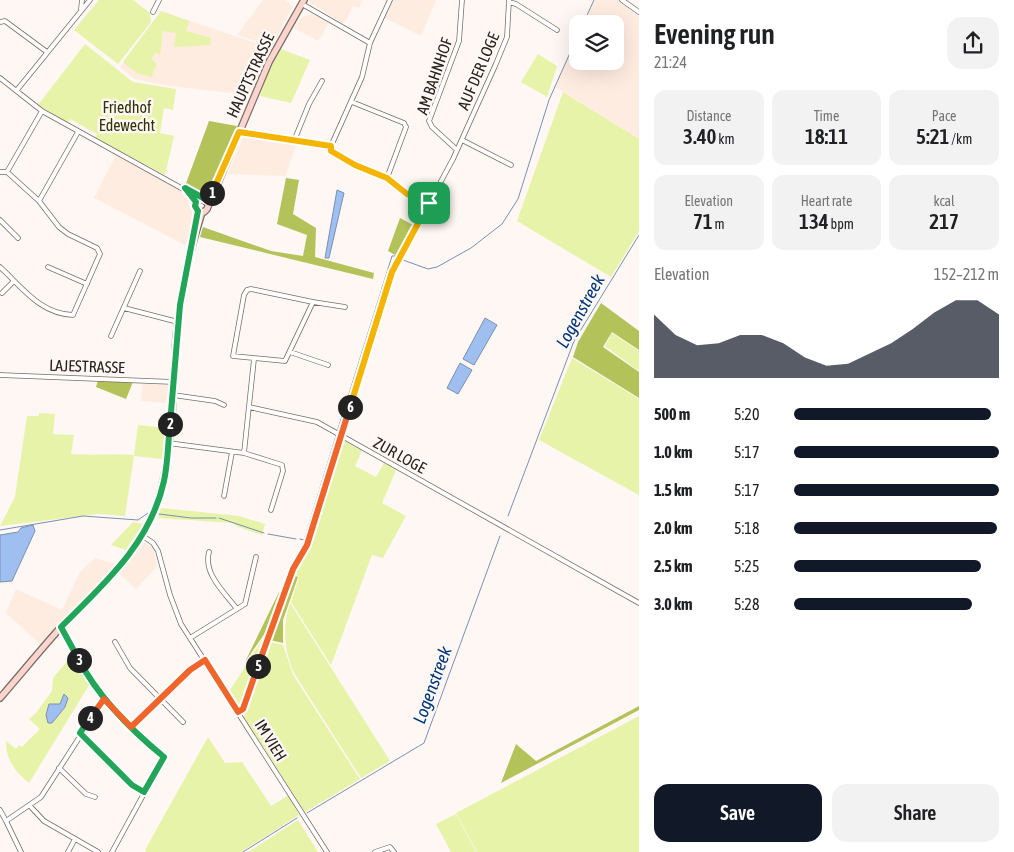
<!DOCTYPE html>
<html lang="en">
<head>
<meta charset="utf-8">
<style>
	:root { --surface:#fff; --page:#f2f2f2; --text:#202124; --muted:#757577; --accent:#111827 }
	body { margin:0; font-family:"Asap Condensed",sans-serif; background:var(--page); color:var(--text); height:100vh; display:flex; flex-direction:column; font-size:19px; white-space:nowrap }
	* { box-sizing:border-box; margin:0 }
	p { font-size:16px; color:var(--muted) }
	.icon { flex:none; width:28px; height:28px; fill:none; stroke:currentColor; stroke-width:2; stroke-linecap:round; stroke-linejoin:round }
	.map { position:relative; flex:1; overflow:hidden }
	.side { display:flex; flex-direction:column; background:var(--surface); width:375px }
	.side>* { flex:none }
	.controls { position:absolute; left:569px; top:15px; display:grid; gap:10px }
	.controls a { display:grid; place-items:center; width:55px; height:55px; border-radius:10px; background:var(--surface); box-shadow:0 5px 20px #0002; font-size:25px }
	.pin { position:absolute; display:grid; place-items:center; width:42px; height:42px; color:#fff; margin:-21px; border-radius:10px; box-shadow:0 2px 8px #0006 }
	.km { position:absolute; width:25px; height:25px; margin:-12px; border-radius:50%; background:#222; color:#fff; font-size:14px; line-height:25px; text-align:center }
	.round { display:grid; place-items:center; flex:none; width:52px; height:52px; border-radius:15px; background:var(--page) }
	.headline { display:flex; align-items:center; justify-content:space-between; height:85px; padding:0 15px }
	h1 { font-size:28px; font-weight:600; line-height:38px }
	.stats { display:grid; grid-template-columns:repeat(3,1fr); gap:8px; height:85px; padding:5px 15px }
	.stats div { display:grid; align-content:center; border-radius:12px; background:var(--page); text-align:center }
	.stats b { font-size:21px; font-weight:600 }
	.stats small { font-size:14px; font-weight:400 }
	.stats p { font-size:14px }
	.chart { height:140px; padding:10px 15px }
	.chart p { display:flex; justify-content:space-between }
	.chart svg { width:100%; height:90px; margin-top:5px; fill:var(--accent); opacity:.7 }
	.button { display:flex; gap:10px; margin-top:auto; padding:10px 15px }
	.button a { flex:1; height:58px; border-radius:15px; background:var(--accent); color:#fff; font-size:20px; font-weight:600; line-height:58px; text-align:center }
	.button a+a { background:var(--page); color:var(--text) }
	ul { padding:0 15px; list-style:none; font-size:16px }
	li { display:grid; grid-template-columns:80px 60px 1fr; align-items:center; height:38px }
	li i { height:12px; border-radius:6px; background:var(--accent) }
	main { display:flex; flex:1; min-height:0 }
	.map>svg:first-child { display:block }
	.built { fill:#ffece1 }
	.green { fill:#e7f3a8 }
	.forest { fill:#b4c25a }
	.water { fill:#9ebff0; stroke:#7a90b2 }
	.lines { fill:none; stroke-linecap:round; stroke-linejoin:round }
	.stream { stroke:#7a90b2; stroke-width:1 }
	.street-casing { stroke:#786e69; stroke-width:5.5 }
	.secondary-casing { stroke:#786e69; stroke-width:8 }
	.street { stroke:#fff; stroke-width:4 }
	.secondary { stroke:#fdd5cd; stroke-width:5.5 }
	.split-1-casing { stroke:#fff; stroke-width:10 }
	.split-2-casing { stroke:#fff; stroke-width:10 }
	.split-3-casing { stroke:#fff; stroke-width:10 }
	.split-4-casing { stroke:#fff; stroke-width:10 }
	.split-5-casing { stroke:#fff; stroke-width:10 }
	.split-6-casing { stroke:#fff; stroke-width:10 }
	.split-7-casing { stroke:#fff; stroke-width:10 }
	.split-1 { stroke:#f5b400; stroke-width:6 }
	.split-2 { stroke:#22a559; stroke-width:6 }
	.split-3 { stroke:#22a559; stroke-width:6 }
	.split-4 { stroke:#22a559; stroke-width:6 }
	.split-5 { stroke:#f0652b; stroke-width:6 }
	.split-6 { stroke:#f0652b; stroke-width:6 }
	.split-7 { stroke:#f5b400; stroke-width:6 }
	.labels { text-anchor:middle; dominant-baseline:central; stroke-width:5; stroke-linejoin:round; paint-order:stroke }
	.street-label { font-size:16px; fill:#262220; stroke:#fef7f3 }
	.park-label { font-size:16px; fill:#2f3407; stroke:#fef7f3 }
	.water-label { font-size:18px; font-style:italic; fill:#00377b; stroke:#fef7f3 }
</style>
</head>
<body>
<main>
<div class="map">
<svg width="639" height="852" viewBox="0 0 639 852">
	<rect width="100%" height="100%" fill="#fef7f3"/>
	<path class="built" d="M263,0H285L293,6L272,46L237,35Z
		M310,0H362L359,8L353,6L344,24L309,2Z
		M382,0H436L421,36L385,18L391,5Z
		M595,0H618L639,17V139L556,87L577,33L578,61H615V24H583Z
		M161,11L270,48L248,95L171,86L134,79L120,67Z
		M312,14L329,23L318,41L294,28L302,17Z
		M244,134L297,144L285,176L228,174Z
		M116,155L185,193L193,215L187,246L94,198Z
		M143,383L170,385L168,403L141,401Z
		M144,542L153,548L157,566L136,589L120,574Z
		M95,558L115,564L41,645L6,613L16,589L62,610L80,572Z"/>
	<path class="green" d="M99,0H133L150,13L151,22L118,64L74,30Z
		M161,11L189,21L186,31L211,38L210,45L174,47L176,33L163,31L160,55L156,52L151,59L157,64L151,77L137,73L123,62Z
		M85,44L133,82L176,89L173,110L164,108L160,133L174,136L165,175L95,138L97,134L70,119L68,123L38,105Z
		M281,49L310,60L291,103L260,96L267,74Z
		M538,54L557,66L547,97L521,82Z
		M563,92L639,139V231L611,277L517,221Z
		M612,333L639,351V371L605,346Z
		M572,358L639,399V495L539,440Z
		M39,413L55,414L53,434L74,435L71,454C92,456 112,453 134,455L138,425L165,428L162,459L134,456L125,516L98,514L0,526L15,497L27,416H39Z
		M344,441L362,451L355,466L376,477L384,463L396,470L382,503L406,516L383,558L372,555L331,665L291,602L299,577L294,574L309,548Z
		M161,508L239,516L265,524L262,535L238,527L232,523L158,518Z
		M133,522L143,524L126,550L111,545Z
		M290,603L390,761L361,778L294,673C284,649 282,629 290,603Z
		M269,629L246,694L239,708L229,692Z
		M269,642L283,645L293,675L360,779L305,812L244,717Z
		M74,653L91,682L29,783C16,773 5,758 6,741L16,749L19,745L22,747L40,729L29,719L36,713L52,691L53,678Z
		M639,716V852H477L456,813Z
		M208,737L225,763L242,762L271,806L289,795L299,815L241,852H147L145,850Z
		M456,814L476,852H451L436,824Z
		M298,820L318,852H248Z"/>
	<path class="forest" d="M209,121L237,126L212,186L202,194L185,186Z
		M286,178L299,180L293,214L316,228L315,257L374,273L373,279L200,237L203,227L271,251L303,256L307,235L277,224Z
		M400,218L413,225L397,256L388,251Z
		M601,303L639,331V350L612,332L603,347L639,372V398L573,357L578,342Z
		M98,380L133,382L126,399L96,387Z
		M293,575L298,577L283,620V643L270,640Z
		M279,592L282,593L269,627L245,662Z
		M639,706V710L501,783L516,744L536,761Z"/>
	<path class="water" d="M337,190L344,193L329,258H325Z
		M485,318L497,325L474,365L463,359Z
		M460,363L472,370L458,394L447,388Z
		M33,525L35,531L12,581L0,582V535L18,532L21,528Z
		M64,694L68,698L65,707L52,723H48L46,715L49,704H60Z"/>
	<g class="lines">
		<path class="stream" d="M583,24L594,0
			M403,260L428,269L437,267L471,248L502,224L518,199L549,100L578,35
			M338,429L392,256H396
			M159,514L191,518H216
			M508,516L574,341L639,235
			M219,518L264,533
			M0,530L83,516L138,520L148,513
			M268,534L296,539
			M300,539L304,540L336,436
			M307,813L424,743L500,536
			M243,852L297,818"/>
		<defs>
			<path id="street" d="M622,0L639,12
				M509,2L516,4L557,30
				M302,4L370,43
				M81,9L82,0
				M153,12L159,0
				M0,22L5,21L47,52
				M0,78L42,111L201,199
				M17,90L90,0
				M352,102L404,123L406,127L387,178
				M239,132L331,146V151L355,165L387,178L407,194L429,203
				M462,140L511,165
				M294,141L309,104L322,81
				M331,146L362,77L370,43L390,0
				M457,150L432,127L429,121L459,41L462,0
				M0,172H7L42,111
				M39,201L78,132
				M0,220L18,238
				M0,267C22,287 40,314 73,315L100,254L97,248L68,234L59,227L39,201L7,172
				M48,267L87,284
				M251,289L313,302L285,361L233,356L244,295L247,290Z
				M2,293L13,282
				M313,302L345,307
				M124,308L178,322
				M111,336L140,271
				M290,352L328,365
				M0,375L174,382
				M173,395L215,401L224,405
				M249,407L317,422L639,603
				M168,443L244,453L254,359
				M244,453L282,465L283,471L271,510
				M224,496L232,452
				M143,536L153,543L158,551L170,595L181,624L327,852
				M209,552C203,574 225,593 237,609
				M61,627C74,643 80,665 91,682C109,710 138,736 164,757L112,852
				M190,638L245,604L256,557
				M115,642L130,668L183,722
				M238,713L243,709L293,569L307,545L392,272L453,159L495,66L507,37L509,0
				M131,727L190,670L205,660
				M80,733L132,785L144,792
				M59,768L86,794L95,797
				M30,806L44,821L98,852
				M0,810L6,821L41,797L104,699
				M6,821L21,852
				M68,852L75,839
				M375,852L390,847L394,852"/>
			<path id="secondary" d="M198,211L204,212L207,209L269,62L304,0
				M198,211L195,206L197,200L203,199L208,204
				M0,698C21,674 41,649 62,626C97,591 136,558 154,511C173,465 173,390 176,339C180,295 189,253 202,212"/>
		</defs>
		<use href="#street" class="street-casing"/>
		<use href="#secondary" class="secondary-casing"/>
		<use href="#street" class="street"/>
		<use href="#secondary" class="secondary"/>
	</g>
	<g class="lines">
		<defs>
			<path id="split-1" d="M212,193L239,132L331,146V151L355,165L387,178L407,194L429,203"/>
			<path id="split-2" d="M170,424L180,305L198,211L195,206L196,202L185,188L205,199L212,193"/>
			<path id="split-3" d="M79,660L61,627C104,584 150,544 164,481C168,462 168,443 170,424"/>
			<path id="split-4" d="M79,660C99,698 131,730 164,757L144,792L132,785L80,733L90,718"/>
			<path id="split-5" d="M90,718L104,699L131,727L190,670L205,660L238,712L243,709L258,666"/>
			<path id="split-6" d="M258,666L293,569L307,545L350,407"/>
			<path id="split-7" d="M350,407L392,272L429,203"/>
		</defs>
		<use href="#split-1" class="split-1-casing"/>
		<use href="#split-2" class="split-2-casing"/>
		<use href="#split-3" class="split-3-casing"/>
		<use href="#split-4" class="split-4-casing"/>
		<use href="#split-5" class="split-5-casing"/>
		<use href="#split-6" class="split-6-casing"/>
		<use href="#split-7" class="split-7-casing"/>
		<use href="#split-1" class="split-1"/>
		<use href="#split-2" class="split-2"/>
		<use href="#split-3" class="split-3"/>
		<use href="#split-4" class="split-4"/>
		<use href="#split-5" class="split-5"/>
		<use href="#split-6" class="split-6"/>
		<use href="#split-7" class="split-7"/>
	</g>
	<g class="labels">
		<g class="street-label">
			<text transform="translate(478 71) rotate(-67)">AUF DER LOGE</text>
			<text transform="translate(250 75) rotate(-65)">HAUPTSTRASSE</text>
			<text transform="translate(434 76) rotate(-71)">AM BAHNHOF</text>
			<text transform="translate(87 366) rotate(2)">LAJESTRASSE</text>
			<text transform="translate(400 455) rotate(29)">ZUR LOGE</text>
			<text transform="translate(271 740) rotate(58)">IM VIEH</text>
		</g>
		<g class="park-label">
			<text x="127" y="107">Friedhof<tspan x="127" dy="18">Edewecht</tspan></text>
		</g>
		<g class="water-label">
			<text transform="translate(580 311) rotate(-61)">Logenstreek</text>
			<text transform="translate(432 685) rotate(-70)">Logenstreek</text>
		</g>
	</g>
</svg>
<div class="controls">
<a><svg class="icon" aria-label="layers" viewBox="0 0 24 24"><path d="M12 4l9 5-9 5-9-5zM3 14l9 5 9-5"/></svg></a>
</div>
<div class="pin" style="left:429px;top:203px;background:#1e9e55"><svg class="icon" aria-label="arrive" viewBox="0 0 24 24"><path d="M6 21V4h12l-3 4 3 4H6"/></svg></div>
<b class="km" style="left:212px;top:193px">1</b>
<b class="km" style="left:170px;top:424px">2</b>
<b class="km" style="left:79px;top:660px">3</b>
<b class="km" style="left:90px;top:718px">4</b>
<b class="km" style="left:258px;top:666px">5</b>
<b class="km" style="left:350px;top:407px">6</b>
</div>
<section class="side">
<div class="headline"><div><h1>Evening run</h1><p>21:24</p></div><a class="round"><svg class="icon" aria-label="share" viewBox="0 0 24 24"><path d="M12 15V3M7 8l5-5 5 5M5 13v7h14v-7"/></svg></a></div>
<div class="stats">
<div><p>Distance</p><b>3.40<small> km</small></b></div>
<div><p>Time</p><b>18:11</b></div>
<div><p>Pace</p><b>5:21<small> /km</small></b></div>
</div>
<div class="stats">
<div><p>Elevation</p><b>71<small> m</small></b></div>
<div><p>Heart rate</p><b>134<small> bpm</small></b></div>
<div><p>kcal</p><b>217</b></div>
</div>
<div class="chart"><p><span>Elevation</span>152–212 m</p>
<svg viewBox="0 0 160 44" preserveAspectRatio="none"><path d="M0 44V13L10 23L20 28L30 27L40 23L50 23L60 27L70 34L80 38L90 37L100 32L110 27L120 20L130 12L140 6L150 6L160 13V44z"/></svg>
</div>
<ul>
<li><b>500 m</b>5:20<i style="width:96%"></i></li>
<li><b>1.0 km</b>5:17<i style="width:100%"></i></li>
<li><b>1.5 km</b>5:17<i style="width:100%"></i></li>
<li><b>2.0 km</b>5:18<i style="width:99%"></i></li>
<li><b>2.5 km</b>5:25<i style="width:91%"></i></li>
<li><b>3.0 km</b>5:28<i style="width:87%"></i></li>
</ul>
<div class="button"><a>Save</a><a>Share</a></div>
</section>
</main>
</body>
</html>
